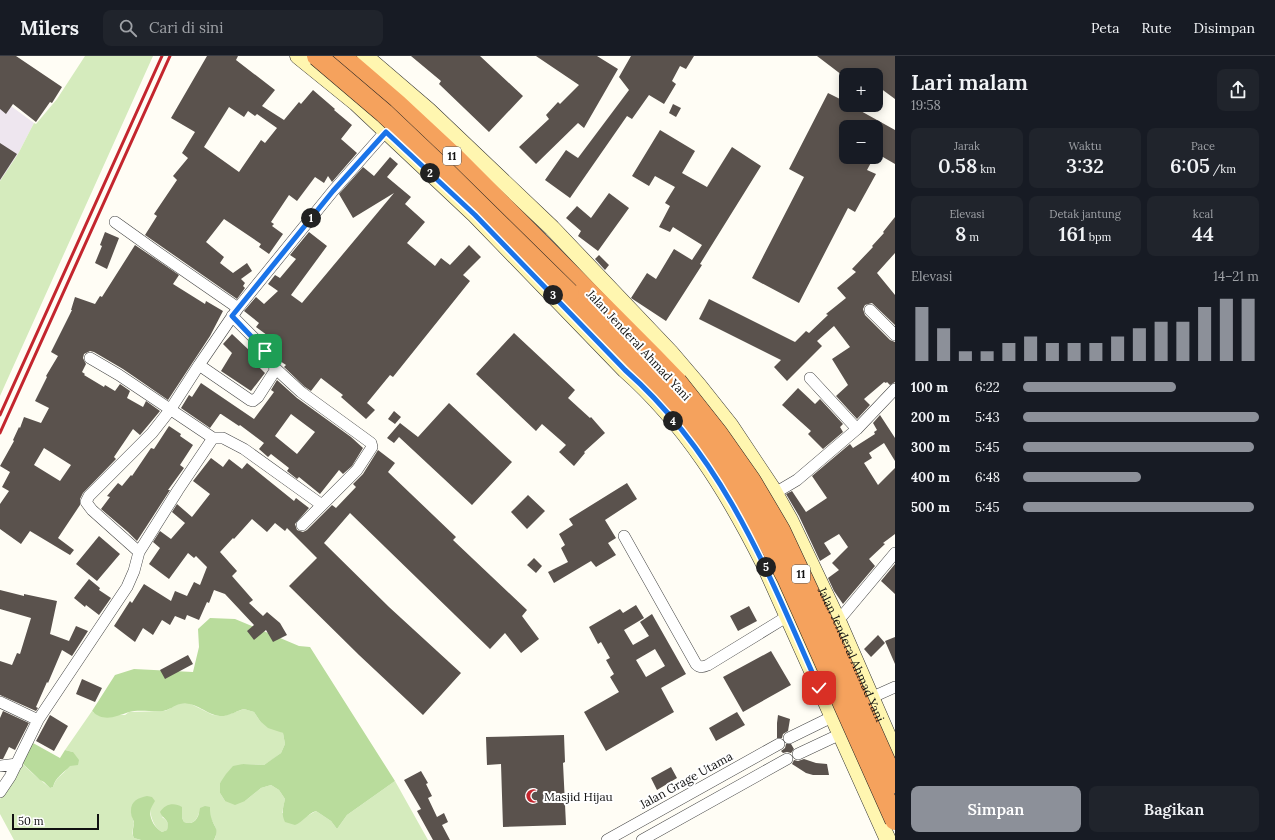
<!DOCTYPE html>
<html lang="id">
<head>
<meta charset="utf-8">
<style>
	:root { --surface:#171b24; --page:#20242c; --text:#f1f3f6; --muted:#9ea1a6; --line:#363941; --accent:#8c9099 }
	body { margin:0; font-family:Lora,serif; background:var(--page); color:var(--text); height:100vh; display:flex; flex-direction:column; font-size:15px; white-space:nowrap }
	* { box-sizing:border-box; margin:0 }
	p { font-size:13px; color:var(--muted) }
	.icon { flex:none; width:22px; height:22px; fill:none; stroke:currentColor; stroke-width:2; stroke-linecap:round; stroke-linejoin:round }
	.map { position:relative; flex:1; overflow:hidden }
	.drawer { display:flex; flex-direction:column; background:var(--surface); width:380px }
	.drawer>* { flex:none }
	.tools { position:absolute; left:839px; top:12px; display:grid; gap:8px }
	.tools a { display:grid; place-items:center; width:44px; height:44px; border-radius:8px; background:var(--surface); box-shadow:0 2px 10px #0003; font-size:20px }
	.scale { position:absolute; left:12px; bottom:10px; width:87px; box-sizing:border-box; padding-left:4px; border:2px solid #111; border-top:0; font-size:11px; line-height:14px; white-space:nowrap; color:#111; -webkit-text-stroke:3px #fff; paint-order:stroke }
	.pin { position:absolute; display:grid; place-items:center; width:34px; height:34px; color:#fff; margin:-17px; border-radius:8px; box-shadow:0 2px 6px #0006 }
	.km { position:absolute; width:20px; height:20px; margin:-10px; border-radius:50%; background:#222; color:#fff; font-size:11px; line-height:20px; text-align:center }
	.round { display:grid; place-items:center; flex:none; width:42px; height:42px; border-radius:8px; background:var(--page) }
	.overview { display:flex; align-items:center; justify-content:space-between; height:68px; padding:0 16px }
	h1 { font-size:22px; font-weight:600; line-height:30px }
	.metrics { display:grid; grid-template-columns:repeat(3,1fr); gap:6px; height:68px; padding:4px 16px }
	.metrics div { display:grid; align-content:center; border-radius:8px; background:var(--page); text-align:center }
	.metrics b { font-size:20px; font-weight:600 }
	.metrics small { font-size:11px; font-weight:400 }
	.metrics p { font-size:11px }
	.chart { height:112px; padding:8px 16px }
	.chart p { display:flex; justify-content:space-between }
	.chart svg { width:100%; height:72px; margin-top:4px; stroke:var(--accent); stroke-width:6 }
	.primary-button { display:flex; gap:8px; margin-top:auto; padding:8px 16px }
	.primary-button a { flex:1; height:46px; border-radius:8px; background:var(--accent); color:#fff; font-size:16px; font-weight:600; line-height:46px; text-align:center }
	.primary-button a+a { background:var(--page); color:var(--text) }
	ul { padding:0 16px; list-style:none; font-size:13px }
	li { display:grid; grid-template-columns:64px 48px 1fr; align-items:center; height:30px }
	li i { height:10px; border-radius:5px; background:var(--accent) }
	header { display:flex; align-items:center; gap:24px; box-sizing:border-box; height:56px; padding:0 20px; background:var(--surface); border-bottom:1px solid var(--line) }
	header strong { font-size:19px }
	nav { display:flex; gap:22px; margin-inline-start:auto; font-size:14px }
	.search { width:280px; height:36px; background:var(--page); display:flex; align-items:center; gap:10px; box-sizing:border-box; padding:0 14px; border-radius:8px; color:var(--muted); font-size:15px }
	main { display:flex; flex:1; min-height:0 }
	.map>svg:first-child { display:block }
	.industrial { fill:#eee6ef }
	.green { fill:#d5ebbd }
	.forest { fill:#b9dc9c }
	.building { fill:#5a524d; fill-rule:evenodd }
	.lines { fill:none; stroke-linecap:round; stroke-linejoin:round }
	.street-casing { stroke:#444; stroke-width:12 }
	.secondary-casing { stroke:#333; stroke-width:17 }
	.highway-casing { stroke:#222; stroke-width:21 }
	.street { stroke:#fff; stroke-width:11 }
	.secondary { stroke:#fff6b0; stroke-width:16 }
	.highway { stroke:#f5a25d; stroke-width:20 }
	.rail { stroke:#c4262e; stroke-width:3 }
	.highway-bridge-casing { stroke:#222; stroke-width:21; stroke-linecap:butt }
	.highway-bridge { stroke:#f5a25d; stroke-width:20 }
	.route-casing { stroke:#fff; stroke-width:8 }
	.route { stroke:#1a73e8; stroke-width:5 }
	.labels { text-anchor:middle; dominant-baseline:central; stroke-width:4; stroke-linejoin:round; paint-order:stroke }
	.shield { fill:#fff; stroke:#585858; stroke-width:1 }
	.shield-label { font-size:11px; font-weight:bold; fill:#111 }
	.street-label { font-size:12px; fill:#111; stroke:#fff }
	.poi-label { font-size:12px; fill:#111; stroke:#fff; text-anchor:start }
</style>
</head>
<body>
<header>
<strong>Milers</strong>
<div class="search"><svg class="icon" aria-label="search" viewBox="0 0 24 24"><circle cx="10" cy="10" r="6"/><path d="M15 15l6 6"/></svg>Cari di sini</div>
<nav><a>Peta</a><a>Rute</a><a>Disimpan</a></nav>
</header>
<main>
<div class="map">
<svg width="895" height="784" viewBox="0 0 895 784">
	<rect width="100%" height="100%" fill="#fffdf5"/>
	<path class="industrial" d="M0,42L34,67L18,98L0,125Z"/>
	<path class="green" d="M85,0H153L0,340V125L18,98L34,67L36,68L57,43Z
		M189,647L213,659L224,660L244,653L254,656L260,665L283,677L285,688L281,697L273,703L264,709L243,708L220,727V737L225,745H245L261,732L271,729L279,734L285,743L282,757L307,760L316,755L331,765L337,773L347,759L395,725L428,784H214C219,775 215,770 210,761L199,757C196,765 193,769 184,766L182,762V751L162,761C168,765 169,768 167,774L162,776C154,771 152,764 150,755L131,756L134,767L132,777L134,782L141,784H14L0,758V743L22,707C31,717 40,723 50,732L53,731C57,719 62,721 68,711C71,707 72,701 73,696L65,694L92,655L94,657L125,659L129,656L165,655L179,648Z"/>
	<path class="forest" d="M210,562L235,563L299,590L310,591L395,725L347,759L337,773L331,765L316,755C307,758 303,766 295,769L285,766C281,758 283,752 285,743L279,734L271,729L261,732L245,745L235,749L225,745L220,737V727L226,718L233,710L243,708L264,709L281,697L285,688L283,677L268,672L260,665L254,656L244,653C237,655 230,659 224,660C207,661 197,644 180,648C174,650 169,654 163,655C153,656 138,653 129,656C116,660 104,667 92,655L115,619L134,613L193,616L199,591L198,573Z
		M33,687L60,702L65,694L73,696L79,704L78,709L70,710C63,718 56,720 53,731L50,732L44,726L40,724L22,707Z
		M147,740L152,741L155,745C153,748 151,752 150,755C150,764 155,772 162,776L167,774C170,763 164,765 160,756C165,748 174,746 182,751V762L184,766C195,770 199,761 200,752L205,750L210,751C210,754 210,758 211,761C214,772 220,772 214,784H141L134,782C131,776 134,772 134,766C133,763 131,760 131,757C130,745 138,742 147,740Z"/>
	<path class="building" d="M0,0H16L62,31L52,47L50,46L36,66L13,48L6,58L0,53Z
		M207,0H238L236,4L275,34L262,50L284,64L299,46L301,48L313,34L335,53L334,54L352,69L341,83L357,97L332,126L328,120L324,127L315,121L297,145L289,139L271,166L274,168L272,170L283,178L269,198L259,191L261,188L224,163L206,186L224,201L220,207L233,217L247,207L252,215L241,223L245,227L243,230L245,232L237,243L145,179L157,160L154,158L177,124L173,120L188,102L182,97L195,76L171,62ZM229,51L244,61L248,55L255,60L257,58L277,72L265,87L261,84L239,116L204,91Z
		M411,0H480L523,40L489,76L439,28L441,25Z
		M536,0H597L618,13L584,72L578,67L536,108L519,91L549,63L546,59L558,46L560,48L579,29Z
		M631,0H694L686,13L680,10L672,25L676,28L664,48L649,39L632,63L627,60L570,142L545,124L566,94L578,102L629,34L619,21Z
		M817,0H895V43L876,29V19H842Z
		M828,37L846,46V49H850L895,74V108L876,97V71H846V101H874L867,114L876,118L855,156L848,152L799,247L752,222L804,121L789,113Z
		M673,48L681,52L676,61L669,57Z
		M660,74L695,95L682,117L707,131L732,91L761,110L700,208L702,209L666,265L631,242L647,217L656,223L674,193L692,204L702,189L673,171L670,176L659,171L670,150L665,147L675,131L655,120L649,130L632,120Z
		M0,87L17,98L0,124Z
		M390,101L398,108L387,121L411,141L405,148L425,166L407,187L435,210L441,202L450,209L469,189L481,201L463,219L470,225L393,321L390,319L367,347L375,354L366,363L341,341L343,339L321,322L311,335L305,331L284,311L286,309L280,305L282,301L270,291L275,285L256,271L259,267L244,255L256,241L264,248L278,235L268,228L275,219L280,222L296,203L290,199L309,176L327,190L291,239L302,247L394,137L353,162L339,138L363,111L374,120Z
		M609,137L629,152L598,195L578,180L581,175L566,162L577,150L591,162Z
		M895,161V197L877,217L895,239V269L872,247L865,249L863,253L865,259L890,284L895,286V326L890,329L887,326L886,327L884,326L864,343L870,349L857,363L836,340L848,329L832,303L850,291L834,270L817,285L822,290L787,325L774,311L781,304L699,263L709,243L795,286L806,275L809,277L828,259L826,258L846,242L837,232L856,216L852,213L873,191L872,190L884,177L883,176Z
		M105,176L119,182L107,213L95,207L102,190L100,189Z
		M135,189L179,219L173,228L205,248L206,245L223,255L210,280L168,344L123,313L94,296L90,295L84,298L83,302L86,308L82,316L85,318L84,319L104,331L105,329L115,335L120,328L130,335L127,342L143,351L146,345L160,355L140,379L133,373L114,401L116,403L83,437L80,443V449L58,482L74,494L70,499L30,475L21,488L0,473V448L9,435L2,431L10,416L0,410L14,385L13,384L19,371L20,372L24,361L41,367L49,352L35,345L47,321L46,320L58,300L51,296L72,254H71L75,241L95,248L100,240L102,241ZM44,392L71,409L60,425L34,409Z
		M599,199L609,209L605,214L595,203Z
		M514,277L575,334L568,342L590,362L591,361L605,377L584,396L585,397L574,410L559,396L566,389L542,368L536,375L476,318Z
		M232,278L250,295L248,297L258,306L256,308L265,317L251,335L221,315L232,297L223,288Z
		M277,324L297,342L351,381L363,392L352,410L343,418L339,414L320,438L299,421L297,423L287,415L289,412L271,398L268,401L259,393L264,387L240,369L239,370L221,358H220L210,372L181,352L189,339L192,341L201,327L254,363L274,336L271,334ZM291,358L315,376L297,398L275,380Z
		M798,332L815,348L820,343L843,368L840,371L843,376L823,393L808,378L811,375L782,349Z
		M449,347L512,406L472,449L399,381L394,387L387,382L400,367L418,381Z
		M394,355L401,361L395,368L388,363Z
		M880,359L895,382V405L884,387L869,397L872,402L864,407L878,429L895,412V478L883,487L885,488L869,503L875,510L843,548L834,535L828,522L839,514L832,507L848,491L839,478L824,487L831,498L820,505L799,460L786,438L792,435L806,456L827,442L812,420L850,388L853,392L875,378L874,376L877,374L873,367Z
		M169,370L181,378L180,380L193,389L180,409L184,412L168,434H170L137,485L128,476L101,453L110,441L107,440L118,427L122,430L131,419L132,420L151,392L154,393Z
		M378,394L395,407L388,416L456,481L453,484L527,554L522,560L539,583L521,597L505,577L490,593L350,457L324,487L389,551L461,617L423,659L359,599L289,530L317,502L287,472L285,475L275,467L267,476L252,463L234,483L233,482L220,496L237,515L232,520L253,544L249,547L263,560L267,556L280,567L287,579L273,586L266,574L254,584L247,575L254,569L225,538L214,534L209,547L207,546L199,564L187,559L185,564L175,560L170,569L162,564L153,579L143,572L135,586L114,570L130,545L132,547L144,528L171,545L175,535L187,540L194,526L200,529L207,511L196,500L194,502L188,497L169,523L149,508L160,492L153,486L160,475L171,483L185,467L172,456L177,448L192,461L210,438L193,425L211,402L223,411L229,403L242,413L247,407L294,445L296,442L309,452L295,468L297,474L303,476L307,474L332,449L336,452L356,431L353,428L363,418Z
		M627,427L637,443L605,464L616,482L608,487L616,499L596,511L591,505L554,527L548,516L568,506L561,492L565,489L559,478L573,469L569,463Z
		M528,439L545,455L527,473L511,456Z
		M99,480L120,498L97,525L76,508Z
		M534,502L542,510L536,517L527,509Z
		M895,508V538L881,525Z
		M89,523L100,532L99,534L111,542L99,559L86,549L85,551L74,542Z
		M0,534L24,540V538L57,545L50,578L69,585L76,570L88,575L72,600L62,594L48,627L47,626L36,651L38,652L36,655L0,639V605L12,609L17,597L20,598L31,562L0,553Z
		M636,549L644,562L624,574L633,589L649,580L640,566L652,558L686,618L661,632L674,656L606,695L584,656L619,636L610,621L614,618L606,604L610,602L601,586L598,588L589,571L620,553L623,557ZM655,593L665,610L646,621L636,604Z
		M749,550L757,565L738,575L730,560Z
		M878,579L885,587L871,601L864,593Z
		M895,581V608L885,585Z
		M771,595L791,629L743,656L723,621Z
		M188,599L193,608L165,623L160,614Z
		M82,623L102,632L95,646L76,638Z
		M3,655L29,667L15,694L9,691L3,703H0V662Z
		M737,656L745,669L716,685L709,672Z
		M50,659L68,670L54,695L36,685Z
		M778,659L790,663L788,675L783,678L782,682H777V667Z
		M564,679L565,706L563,707L566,769L503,771L501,708L487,709L486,681Z
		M786,688H791L794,693L791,697L787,696L783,697L781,695L785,692Z
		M804,703L816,707L827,708L829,719H813L806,717L792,708L794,704L798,705Z
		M671,711L677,722L657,734L651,722Z
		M421,715L428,727L426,728L432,740L428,742L437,761L444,757L448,766L442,769L450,784H433L417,755L421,753L404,724Z"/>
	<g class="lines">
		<defs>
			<path id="street" d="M115,166L157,196L238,252
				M870,254L895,279
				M232,260L260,288L276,313L301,336L371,387L372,391L357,414L302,469
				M90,302L119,319L213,382H223L244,393L322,449
				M199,309L250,344L253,345L258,341L276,313
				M810,322L857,373
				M775,437L797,424L857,373L895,333
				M624,480L696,608C700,612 703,611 708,609L788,560
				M139,496L92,454L86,446L89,440L152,377L170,354L199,309L238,252L333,135L386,75
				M838,565L895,497
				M866,644L895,631
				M0,646L38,664
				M789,682L838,658
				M798,698L847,675
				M0,710L17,708
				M0,736L10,721L38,664L127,531L134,515L139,496L178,434L213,382
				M607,784L779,688
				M642,784L787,703"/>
			<g id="secondary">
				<path d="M298,0L356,47L475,159L625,314C686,368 728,436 764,508L888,784"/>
				<path id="s1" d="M365,0L428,54L552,172L670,296L699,330L730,369L772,432L790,464L838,565L895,696"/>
			</g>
			<path id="highway" d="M341,0L397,48L455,102L653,301L677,326
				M569,237L642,311L668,340"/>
		</defs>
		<use href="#street" class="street-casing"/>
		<use href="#secondary" class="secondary-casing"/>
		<use href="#highway" class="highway-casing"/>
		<use href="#street" class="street"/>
		<use href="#secondary" class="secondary"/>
		<use href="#highway" class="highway"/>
		<path class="rail" d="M0,359L162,0
			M0,377L170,0"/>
		<defs>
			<path id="highway-bridge" d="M317,0L384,57L443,113L569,237
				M677,326L718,378L751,425L780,474L831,583L895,727
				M668,340C692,370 715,399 736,431C755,460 771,491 787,522L895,764"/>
		</defs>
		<use href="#highway-bridge" class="highway-bridge-casing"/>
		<use href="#highway-bridge" class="highway-bridge"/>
	</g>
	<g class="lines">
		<defs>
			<path id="route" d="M265,295L232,260L333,135L386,76L475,159L625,314C723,400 768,516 819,632"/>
		</defs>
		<use href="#route" class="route-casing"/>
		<use href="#route" class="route"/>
	</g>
	<defs>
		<symbol id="mosque-bare" viewBox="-9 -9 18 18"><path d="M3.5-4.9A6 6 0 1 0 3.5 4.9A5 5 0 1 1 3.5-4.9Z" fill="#c4262e" stroke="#fff" stroke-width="2.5" paint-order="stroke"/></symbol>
	</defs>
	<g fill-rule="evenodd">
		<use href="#mosque-bare" x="523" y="730" width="20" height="20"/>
	</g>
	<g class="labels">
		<g class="shield">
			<rect x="443" y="91" width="18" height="18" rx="3"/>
			<rect x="792" y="509" width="18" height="18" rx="3"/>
		</g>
		<g class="shield-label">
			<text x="452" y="100">11</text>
			<text x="801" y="518">11</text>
		</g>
		<g class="street-label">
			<text transform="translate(639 289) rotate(47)">Jalan Jenderal Ahmad Yani</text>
			<text stroke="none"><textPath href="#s1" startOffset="780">Jalan Jenderal Ahmad Yani</textPath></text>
			<text transform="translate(686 724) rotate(-29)">Jalan Grage Utama</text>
		</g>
		<g class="poi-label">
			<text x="544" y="740">Masjid Hijau</text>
		</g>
	</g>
</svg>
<div class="tools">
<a>+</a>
<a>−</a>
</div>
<div class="scale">50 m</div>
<div class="pin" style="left:265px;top:295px;background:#1e9e55"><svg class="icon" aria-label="arrive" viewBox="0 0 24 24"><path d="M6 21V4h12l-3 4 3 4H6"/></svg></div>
<div class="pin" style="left:819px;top:632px;background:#d93025"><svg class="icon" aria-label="check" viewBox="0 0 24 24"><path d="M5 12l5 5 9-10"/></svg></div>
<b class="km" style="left:311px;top:162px">1</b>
<b class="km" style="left:430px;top:117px">2</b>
<b class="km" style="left:553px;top:239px">3</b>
<b class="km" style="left:673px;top:365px">4</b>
<b class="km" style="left:766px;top:511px">5</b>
</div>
<section class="drawer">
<div class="overview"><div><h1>Lari malam</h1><p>19:58</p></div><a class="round"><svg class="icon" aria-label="share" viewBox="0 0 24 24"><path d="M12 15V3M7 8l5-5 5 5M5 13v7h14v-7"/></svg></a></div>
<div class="metrics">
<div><p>Jarak</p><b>0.58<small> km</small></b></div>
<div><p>Waktu</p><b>3:32</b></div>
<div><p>Pace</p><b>6:05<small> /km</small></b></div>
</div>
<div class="metrics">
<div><p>Elevasi</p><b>8<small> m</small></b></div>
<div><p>Detak jantung</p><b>161<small> bpm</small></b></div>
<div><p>kcal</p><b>44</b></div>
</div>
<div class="chart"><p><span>Elevasi</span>14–21 m</p>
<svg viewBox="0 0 160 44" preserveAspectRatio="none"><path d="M5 44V11M15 44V24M25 44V38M35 44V38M45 44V33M55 44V29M65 44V33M75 44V33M85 44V33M95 44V29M105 44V24M115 44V20M125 44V20M135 44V11M145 44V6M155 44V6"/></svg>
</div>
<ul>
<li><b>100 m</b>6:22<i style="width:65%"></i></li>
<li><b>200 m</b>5:43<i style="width:100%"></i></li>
<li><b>300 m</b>5:45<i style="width:98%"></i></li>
<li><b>400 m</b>6:48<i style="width:50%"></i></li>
<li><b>500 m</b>5:45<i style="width:98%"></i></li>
</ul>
<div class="primary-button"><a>Simpan</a><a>Bagikan</a></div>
</section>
</main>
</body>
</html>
